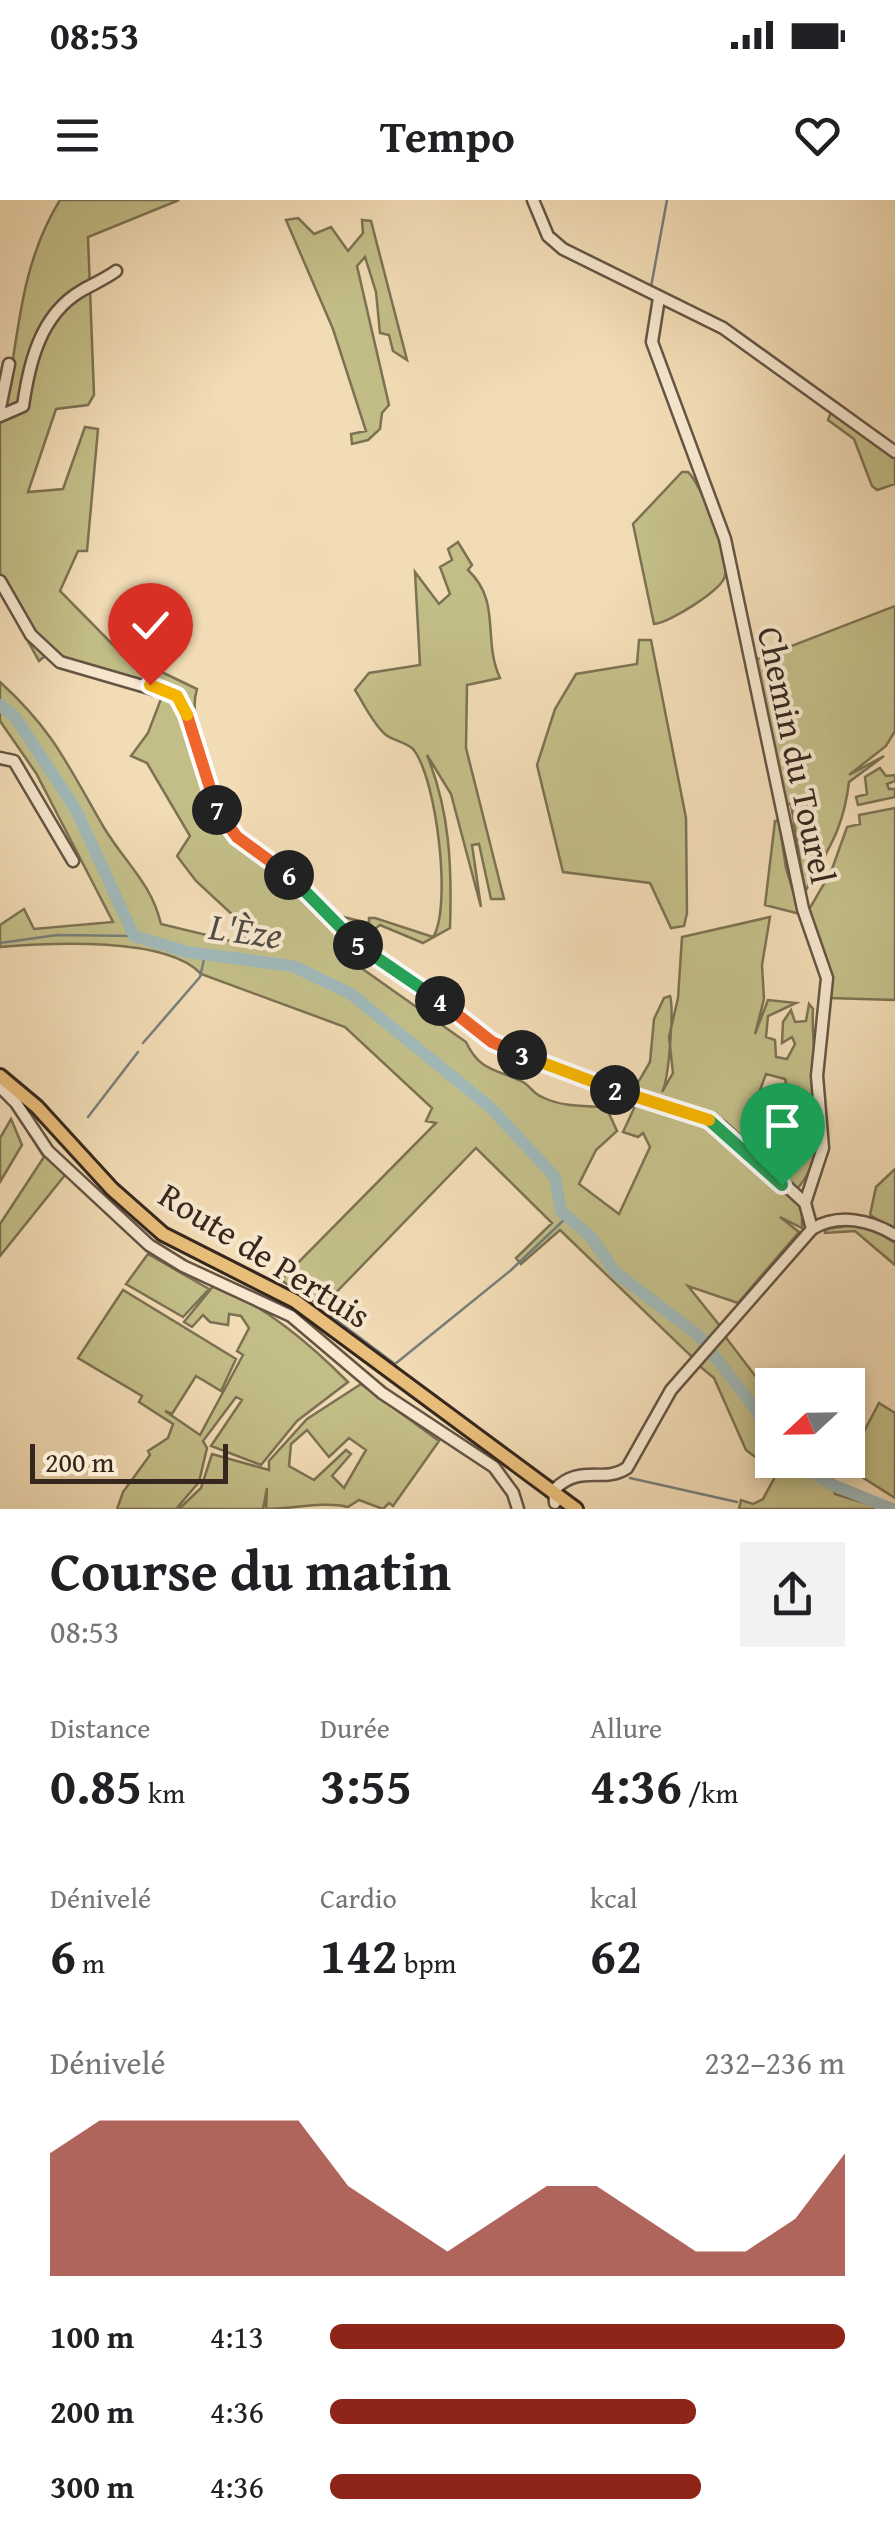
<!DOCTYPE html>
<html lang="fr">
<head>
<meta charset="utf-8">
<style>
	:root { --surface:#fff; --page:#f2f2f2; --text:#202124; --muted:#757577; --accent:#8f2418 }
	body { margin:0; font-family:"Gentium Book Plus",serif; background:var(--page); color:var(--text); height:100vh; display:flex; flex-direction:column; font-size:38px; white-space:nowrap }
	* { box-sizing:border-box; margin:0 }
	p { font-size:32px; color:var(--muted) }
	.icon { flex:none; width:55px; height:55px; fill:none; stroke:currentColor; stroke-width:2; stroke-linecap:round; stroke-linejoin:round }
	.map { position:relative; height:1309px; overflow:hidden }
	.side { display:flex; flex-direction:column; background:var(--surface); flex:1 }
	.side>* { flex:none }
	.needle { width:65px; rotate:248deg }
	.buttons { position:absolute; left:755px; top:1168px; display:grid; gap:20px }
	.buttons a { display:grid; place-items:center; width:110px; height:110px; border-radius:0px; background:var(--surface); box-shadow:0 5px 15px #0003; font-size:50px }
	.scale { position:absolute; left:30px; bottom:25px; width:198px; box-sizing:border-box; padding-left:10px; border:5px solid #36271e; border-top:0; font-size:28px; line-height:35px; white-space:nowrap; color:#36271e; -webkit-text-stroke:8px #f7e8cf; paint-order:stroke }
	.pin { position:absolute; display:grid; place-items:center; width:85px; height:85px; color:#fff; margin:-102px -42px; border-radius:50% 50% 50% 0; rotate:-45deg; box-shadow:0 0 10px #0007 }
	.pin .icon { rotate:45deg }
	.km { position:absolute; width:50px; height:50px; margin:-25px; border-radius:50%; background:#222; color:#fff; font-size:28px; line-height:50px; text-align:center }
	.round { display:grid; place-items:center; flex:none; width:105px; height:105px; border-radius:0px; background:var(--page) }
	.overview { display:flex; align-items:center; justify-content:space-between; height:170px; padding:0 50px }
	h1 { font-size:55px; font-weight:700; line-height:75px }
	.figures { display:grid; grid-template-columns:repeat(3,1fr); gap:15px; height:170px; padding:10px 50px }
	.figures div { display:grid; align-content:center }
	.figures b { font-size:50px; font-weight:700 }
	.figures small { font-size:28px; font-weight:400 }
	.figures p { font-size:28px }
	.chart { height:280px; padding:20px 50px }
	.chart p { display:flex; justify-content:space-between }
	.chart svg { width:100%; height:180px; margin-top:10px; fill:var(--accent); opacity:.7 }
	ul { padding:0 50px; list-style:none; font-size:32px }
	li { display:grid; grid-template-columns:160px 120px 1fr; align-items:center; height:75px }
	li i { height:25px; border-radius:12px; background:var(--accent) }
	.status { display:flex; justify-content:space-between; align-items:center; height:70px; padding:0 50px; background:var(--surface); direction:ltr }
	.status svg { height:28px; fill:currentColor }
	header { display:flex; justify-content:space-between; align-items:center; height:130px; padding:0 50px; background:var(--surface); font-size:45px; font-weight:700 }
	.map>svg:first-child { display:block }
	.green { fill:#c3be88; stroke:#7c7253; stroke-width:2.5; fill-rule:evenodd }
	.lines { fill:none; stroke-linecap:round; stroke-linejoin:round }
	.stream { stroke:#767f7b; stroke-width:2.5 }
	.river { stroke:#a0b9b9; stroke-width:12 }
	.minor-casing { stroke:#655444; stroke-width:15 }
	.major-casing { stroke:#36271e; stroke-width:18 }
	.minor { stroke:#f7e8cf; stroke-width:10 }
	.major { stroke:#e9be7a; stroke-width:12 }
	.split-1-casing { stroke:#fff; stroke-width:20 }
	.split-2-casing { stroke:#fff; stroke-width:20 }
	.split-3-casing { stroke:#fff; stroke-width:20 }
	.split-4-casing { stroke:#fff; stroke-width:20 }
	.split-5-casing { stroke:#fff; stroke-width:20 }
	.split-6-casing { stroke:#fff; stroke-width:20 }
	.split-7-casing { stroke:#fff; stroke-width:20 }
	.split-8-casing { stroke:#fff; stroke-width:20 }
	.split-9-casing { stroke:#fff; stroke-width:20 }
	.split-1 { stroke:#22a559; stroke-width:12 }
	.split-2 { stroke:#f5b400; stroke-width:12 }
	.split-3 { stroke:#f5b400; stroke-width:12 }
	.split-4 { stroke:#f0652b; stroke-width:12 }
	.split-5 { stroke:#22a559; stroke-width:12 }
	.split-6 { stroke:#22a559; stroke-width:12 }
	.split-7 { stroke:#f0652b; stroke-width:12 }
	.split-8 { stroke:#f0652b; stroke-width:12 }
	.split-9 { stroke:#f5b400; stroke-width:12 }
	.labels { text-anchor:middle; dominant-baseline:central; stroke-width:8; stroke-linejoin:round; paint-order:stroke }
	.street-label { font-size:35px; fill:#36271e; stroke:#f7e8cf }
	.water-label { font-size:38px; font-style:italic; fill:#504c45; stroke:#f7e8cf }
</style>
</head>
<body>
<div class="status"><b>08:53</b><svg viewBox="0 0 49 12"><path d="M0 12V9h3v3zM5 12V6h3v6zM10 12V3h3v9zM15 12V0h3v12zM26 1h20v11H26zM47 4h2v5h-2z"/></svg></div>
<header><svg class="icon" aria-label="menu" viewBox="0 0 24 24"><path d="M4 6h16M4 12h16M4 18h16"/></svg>Tempo<svg class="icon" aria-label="heart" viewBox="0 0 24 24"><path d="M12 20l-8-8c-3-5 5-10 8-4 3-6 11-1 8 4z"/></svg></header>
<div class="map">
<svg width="895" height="1309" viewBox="0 0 895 1309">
	<rect width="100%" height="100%" fill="#f2dcb5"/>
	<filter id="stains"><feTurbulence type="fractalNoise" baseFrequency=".002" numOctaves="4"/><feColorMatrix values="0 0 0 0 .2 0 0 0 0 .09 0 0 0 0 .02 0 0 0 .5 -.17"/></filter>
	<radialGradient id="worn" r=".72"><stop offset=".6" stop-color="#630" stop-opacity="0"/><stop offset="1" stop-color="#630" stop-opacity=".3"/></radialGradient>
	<path class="green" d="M60,0H179L88,37L94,195L88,205L56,209L28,292L63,289L85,227L98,229L87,351H78L60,391L120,452L197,489C189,516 203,530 207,556C209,569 204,582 207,594C224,657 297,679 333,728L343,717L369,723V718H375L433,737C452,709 437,578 413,549C406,542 394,541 386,535C373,524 364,504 355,490L369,473L420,465L415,372L439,404L450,394L440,367L452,360L448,349L458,342L472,365L468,370C502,402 482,439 500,478L467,485L466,548L504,699H491L479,644L472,645L481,707L451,594L427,555C450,612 452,666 450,728L423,743L380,725C365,737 353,744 357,765L466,842C480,872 497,869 523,882C530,886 534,894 542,897C562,907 584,906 606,907L617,931L596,950L579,984L619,1014L650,947L643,933L638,937L623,932L637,902L722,922L658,896L633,891L650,862L654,819L664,798L670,796C674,808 669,880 662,892L673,873L669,837L678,798L682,737L770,717L762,765L764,799L755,834L768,800L796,803L768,816L766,837L775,840L776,857L787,859L795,844L792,837L782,843L783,822L791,810L795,822L806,821L809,804L813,809C809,866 839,946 795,991L802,1007V1028L780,1017L799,1032L738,1103L688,1086L720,1126L693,1158L560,1030L521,1064L516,1058L552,1023L476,948L322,1107L281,1080L436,923L426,921L432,908L345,827L201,774C167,736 48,743 0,747V725L24,709L34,729L113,722L36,573L0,521V482C54,531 68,566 103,626C124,662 151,682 161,724L231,741L246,737L250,731L196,681L177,656L190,636L147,563L131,556L148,533L166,486L81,469L51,451L39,461L0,391V215L5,211C18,137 20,64 60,0ZM766,874L785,879L793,918L803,922L793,956L797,963L792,969L771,955L776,941L759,934L753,909Z
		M298,18L314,34L331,27L348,51L363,33L362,20L371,21L407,160L393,151L389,135L380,133L376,92L365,57L357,66L389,205L382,213L380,229L368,240L352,244L351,234L366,231L333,129L286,20Z
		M831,212L895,258V284L877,290L872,286L854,239L828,220Z
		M682,272H688C702,285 730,357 725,376C722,390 669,423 654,424L633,324Z
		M895,406V531L886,546L849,575L884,556L849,582C843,632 827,650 805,692L791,604H786L755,460Z
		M639,440H651L686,618L687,713L684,726L671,728L650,683L563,672L537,565L555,509L576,474L637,464Z
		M880,568L886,576L895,575V581L887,584L889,589H895V597L858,605L856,597L867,594L865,577Z
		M895,608V800L830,798L825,755L808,711L831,672L847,627L860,624L859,615Z
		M775,621H779L786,668L800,714L765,705Z
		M11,919L22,945L0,982V938Z
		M25,927L65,975L0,1056V1024L44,957Z
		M895,969V1030L870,1015L876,987Z
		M853,1025L869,1026L895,1043V1065L855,1031L825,1033L826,1029Z
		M148,1054L209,1089L183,1117L126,1084Z
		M215,1084C268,1109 307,1141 348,1182L297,1221L261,1265L211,1246L242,1200L236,1197L203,1241L207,1248L199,1282L176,1309H117L123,1292L150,1255L148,1251L168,1238L173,1224L139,1202L142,1196L78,1158L123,1090L236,1159L221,1191L196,1176L172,1214L165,1211L200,1235L243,1155L237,1151L249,1128L241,1116L229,1114L228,1125L210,1122L203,1115L192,1127L184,1122Z
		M724,1135L772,1198V1260H832L839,1264L833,1278L835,1294L884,1309H739L741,1300L753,1304L763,1299L777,1273L746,1250L714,1178L697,1164Z
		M361,1184L439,1241L393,1306L389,1303L383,1309L359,1300L348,1307C323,1301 294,1309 266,1309L267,1288L263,1309H179L201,1288L212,1254L269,1270V1261L307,1219ZM307,1230L329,1257L349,1238L366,1250L344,1288L332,1276L351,1254L346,1250L314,1280L289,1266L291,1244Z
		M879,1203L895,1213V1298L851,1270L850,1258Z"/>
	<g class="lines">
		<path class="stream" d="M651,87L667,0
			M0,743L57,735L134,736
			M143,843L200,777L205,755
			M88,917L138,852
			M327,1113L395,1164L510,1071L567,1017
			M630,1278L737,1302"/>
		<path class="river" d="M0,505L15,517L75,608L134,736L187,752L293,766L351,794L491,908L555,977L561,1011L591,1037L615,1072L699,1136L754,1207L772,1239
			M792,1260L833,1285L892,1309"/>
		<defs>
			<path id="minor" d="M533,0L548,36L563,49L723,128L895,252
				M659,98L652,142L725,339L803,709L827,778L817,876L823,948L805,1003L812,1029
				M0,208L9,164
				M0,216L23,206C29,164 40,115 81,91C93,84 105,79 116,71
				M0,381L31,435L60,462L177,496L186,511L208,588L226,626L294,678L359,746L492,843L721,926L805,1003
				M0,558L14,561L73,661
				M0,887L16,903L48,951L149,1045L183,1066L291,1116L382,1193L494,1267L513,1293L518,1309
				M555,1303L554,1290C580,1263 603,1284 627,1268L671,1190L812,1029C839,1013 870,1020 895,1035"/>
			<path id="major" d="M0,876L37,907L112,989L163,1034L295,1101L576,1309"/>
		</defs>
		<use href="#minor" class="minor-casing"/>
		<use href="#major" class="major-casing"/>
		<use href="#minor" class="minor"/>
		<use href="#major" class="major"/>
	</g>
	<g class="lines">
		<defs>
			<path id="split-1" d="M709,920L782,985"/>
			<path id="split-2" d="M615,890L709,920"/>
			<path id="split-3" d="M522,855L615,890"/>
			<path id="split-4" d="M440,801L492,842L522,855"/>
			<path id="split-5" d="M358,745L440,801"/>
			<path id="split-6" d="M289,675L358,745"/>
			<path id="split-7" d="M217,610L237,637L289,675"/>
			<path id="split-8" d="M187,515L217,610"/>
			<path id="split-9" d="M150,485L177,496L187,515"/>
		</defs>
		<use href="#split-1" class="split-1-casing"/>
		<use href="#split-2" class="split-2-casing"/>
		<use href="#split-3" class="split-3-casing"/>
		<use href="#split-4" class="split-4-casing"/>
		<use href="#split-5" class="split-5-casing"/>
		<use href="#split-6" class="split-6-casing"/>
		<use href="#split-7" class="split-7-casing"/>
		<use href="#split-8" class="split-8-casing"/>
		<use href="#split-9" class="split-9-casing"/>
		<use href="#split-1" class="split-1"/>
		<use href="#split-2" class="split-2"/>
		<use href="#split-3" class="split-3"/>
		<use href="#split-4" class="split-4"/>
		<use href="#split-5" class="split-5"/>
		<use href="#split-6" class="split-6"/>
		<use href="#split-7" class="split-7"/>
		<use href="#split-8" class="split-8"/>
		<use href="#split-9" class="split-9"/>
	</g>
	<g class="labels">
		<g class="street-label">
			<text transform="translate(797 555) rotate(78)">Chemin du Tourel</text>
			<text transform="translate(265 1055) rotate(32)">Route de Pertuis</text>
		</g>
		<g class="water-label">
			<text transform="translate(246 730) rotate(8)">L'Èze</text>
		</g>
	</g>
	<rect width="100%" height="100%" filter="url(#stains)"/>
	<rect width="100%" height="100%" fill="url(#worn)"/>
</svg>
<div class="buttons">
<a><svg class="needle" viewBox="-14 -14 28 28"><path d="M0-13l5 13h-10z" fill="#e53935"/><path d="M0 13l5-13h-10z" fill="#757577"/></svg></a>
</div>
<div class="scale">200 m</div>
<div class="pin" style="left:782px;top:985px;background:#1e9e55"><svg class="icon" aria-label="arrive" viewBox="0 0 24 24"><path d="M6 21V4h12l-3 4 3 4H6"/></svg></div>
<div class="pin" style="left:150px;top:485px;background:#d93025"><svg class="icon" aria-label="check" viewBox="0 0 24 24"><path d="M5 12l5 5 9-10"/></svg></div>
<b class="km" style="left:615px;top:890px">2</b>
<b class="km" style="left:522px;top:855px">3</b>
<b class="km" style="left:440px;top:801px">4</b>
<b class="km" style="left:358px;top:745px">5</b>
<b class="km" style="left:289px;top:675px">6</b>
<b class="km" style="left:217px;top:610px">7</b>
</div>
<section class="side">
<div class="overview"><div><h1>Course du matin</h1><p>08:53</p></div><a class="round"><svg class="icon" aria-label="share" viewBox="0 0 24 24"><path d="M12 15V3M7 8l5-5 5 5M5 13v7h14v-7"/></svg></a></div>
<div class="figures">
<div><p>Distance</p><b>0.85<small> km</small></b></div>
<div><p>Durée</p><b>3:55</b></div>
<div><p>Allure</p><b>4:36<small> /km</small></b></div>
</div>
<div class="figures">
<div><p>Dénivelé</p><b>6<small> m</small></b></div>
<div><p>Cardio</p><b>142<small> bpm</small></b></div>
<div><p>kcal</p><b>62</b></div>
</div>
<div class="chart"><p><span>Dénivelé</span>232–236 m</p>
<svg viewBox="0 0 160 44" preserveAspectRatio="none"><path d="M0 44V14L10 6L20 6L30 6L40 6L50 6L60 22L70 30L80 38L90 30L100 22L110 22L120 30L130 38L140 38L150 30L160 14V44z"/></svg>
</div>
<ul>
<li><b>100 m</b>4:13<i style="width:100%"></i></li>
<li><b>200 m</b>4:36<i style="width:71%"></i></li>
<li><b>300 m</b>4:36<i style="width:72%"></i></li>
</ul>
</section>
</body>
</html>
